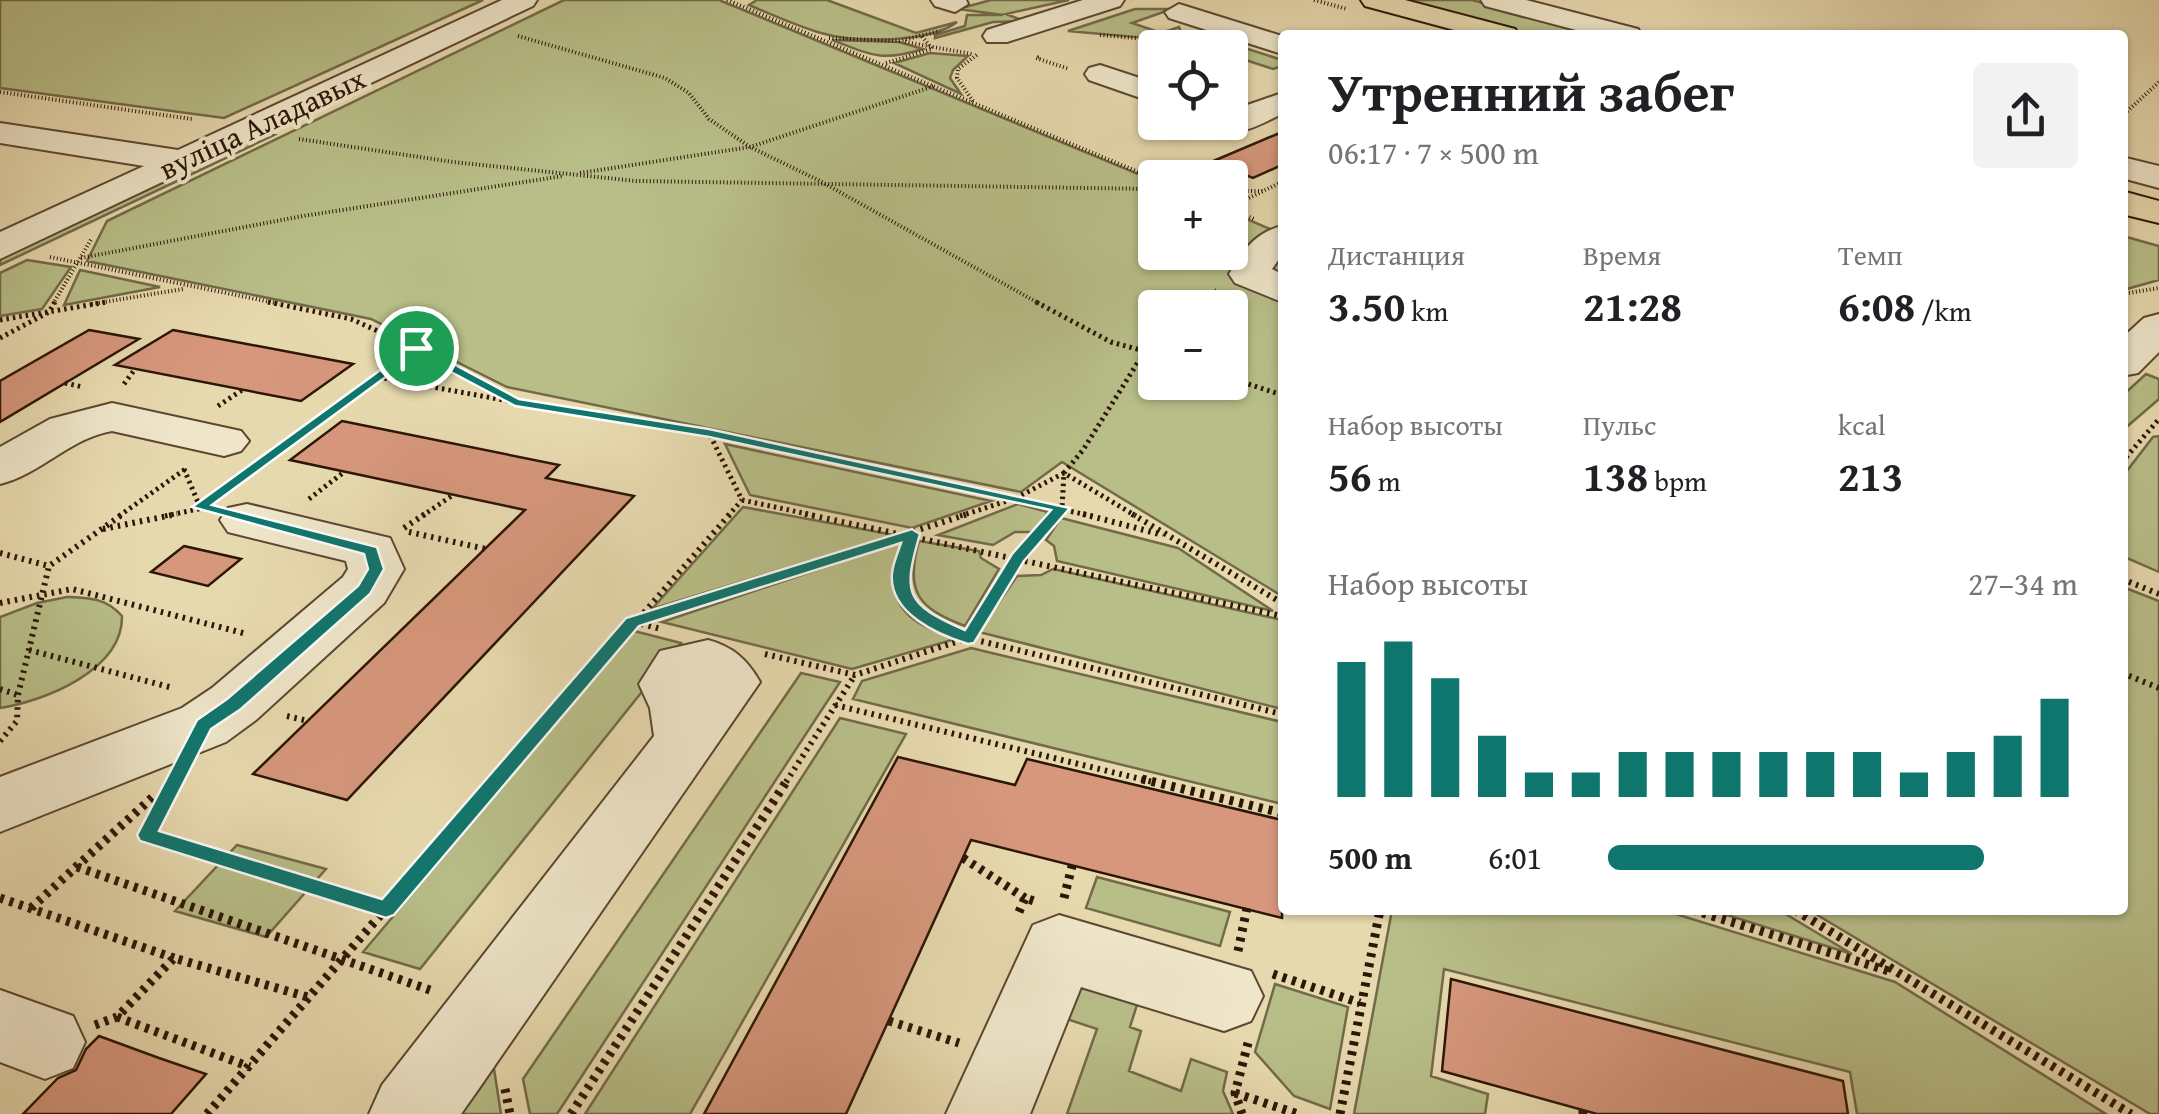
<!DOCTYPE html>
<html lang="ru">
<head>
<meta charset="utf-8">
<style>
	:root { --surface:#fff; --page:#f2f2f2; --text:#202124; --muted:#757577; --accent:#0f766e }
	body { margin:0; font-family:"Gentium Book Plus",serif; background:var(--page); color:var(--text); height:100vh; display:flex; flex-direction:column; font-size:38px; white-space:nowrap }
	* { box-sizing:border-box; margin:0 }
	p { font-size:32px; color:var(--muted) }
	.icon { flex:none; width:55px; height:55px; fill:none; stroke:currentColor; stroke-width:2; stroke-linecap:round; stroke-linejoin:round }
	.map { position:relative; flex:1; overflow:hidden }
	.side { position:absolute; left:1278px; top:30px; width:850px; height:885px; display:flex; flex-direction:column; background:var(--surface); border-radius:10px; box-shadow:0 2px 8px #0004 }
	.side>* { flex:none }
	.buttons { position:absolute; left:1138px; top:30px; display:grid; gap:20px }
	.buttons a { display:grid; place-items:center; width:110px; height:110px; border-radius:10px; background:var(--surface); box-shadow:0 2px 8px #0004; font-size:50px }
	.pin { position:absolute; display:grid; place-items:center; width:85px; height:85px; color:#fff; margin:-42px; border:5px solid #fff; border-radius:50%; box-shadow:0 2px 10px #0007 }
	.round { display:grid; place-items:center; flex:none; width:105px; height:105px; border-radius:10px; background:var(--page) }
	.headline { display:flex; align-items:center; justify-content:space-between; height:170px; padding:0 50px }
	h1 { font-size:55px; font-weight:700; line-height:75px }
	.figures { display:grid; grid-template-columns:repeat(3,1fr); gap:15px; height:170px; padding:10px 50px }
	.figures div { display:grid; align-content:center }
	.figures b { font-size:42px; font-weight:700 }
	.figures small { font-size:28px; font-weight:400 }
	.figures p { font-size:28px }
	.chart { height:280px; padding:20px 50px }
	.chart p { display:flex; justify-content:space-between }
	.chart svg { width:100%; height:180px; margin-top:10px; stroke:var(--accent); stroke-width:6 }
	ul { padding:0 50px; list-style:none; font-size:32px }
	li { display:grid; grid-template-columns:160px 120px 1fr; align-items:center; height:75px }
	li i { height:25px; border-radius:12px; background:var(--accent) }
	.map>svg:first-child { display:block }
	.green { fill:#b8be88; stroke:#726a48; stroke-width:2.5; fill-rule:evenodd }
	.building { fill:#d6977c; stroke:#2c1607; stroke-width:2.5 }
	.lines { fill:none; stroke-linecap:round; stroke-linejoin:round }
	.minor-casing { stroke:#5b4731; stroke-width:4 }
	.major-casing { stroke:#2c1607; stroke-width:4 }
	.path-far3 { stroke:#2c1607; stroke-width:4; stroke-dasharray:1 2.5; stroke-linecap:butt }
	.path-far2 { stroke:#2c1607; stroke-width:5; stroke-dasharray:2.5 4; stroke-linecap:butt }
	.path-far1 { stroke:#2c1607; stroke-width:6; stroke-dasharray:2.5 5; stroke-linecap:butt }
	.path { stroke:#2c1607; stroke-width:9; stroke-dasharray:4 6; stroke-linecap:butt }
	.minor { fill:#efe6ca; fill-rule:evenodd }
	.major { fill:#e7d9ae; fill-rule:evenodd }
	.route { fill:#0f766e; stroke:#fff; stroke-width:2.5; fill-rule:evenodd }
	.labels { text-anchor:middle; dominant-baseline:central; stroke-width:8; stroke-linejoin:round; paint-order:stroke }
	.far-street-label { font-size:30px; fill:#2c1607; stroke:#efe6ca }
</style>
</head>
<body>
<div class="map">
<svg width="2159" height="1114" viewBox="0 0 2159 1114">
	<rect width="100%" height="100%" fill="#e7d9ae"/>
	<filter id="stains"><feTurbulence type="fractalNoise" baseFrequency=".002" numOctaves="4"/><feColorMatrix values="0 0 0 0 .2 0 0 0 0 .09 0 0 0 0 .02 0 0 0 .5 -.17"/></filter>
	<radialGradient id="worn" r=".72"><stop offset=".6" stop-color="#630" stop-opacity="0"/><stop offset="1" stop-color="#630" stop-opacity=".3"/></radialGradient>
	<path class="green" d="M0,0H483L224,118L0,88Z
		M564,0H719L1155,181V252H1230V212L1282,234V596L1062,462L1021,492L507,387L371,319L87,261L107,221ZM1155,308H1230V382H1155Z
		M757,0H827L916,33L957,22C930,43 855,43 821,33C797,26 773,15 749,5Z
		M991,0H1069L1006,14L1024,21L993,22L935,38V35L965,26L967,15H1003L958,9Z
		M1398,0H1472L1601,35H1528Z
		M1135,9H1172L1132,23L1161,33L1179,27L1182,34L1168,40L1068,31Z
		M1192,36L1220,40L1282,60V66L1273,69L1230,55V48L1193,43Z
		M832,40L899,42L923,49C882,62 871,55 832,40Z
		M930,53L968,56L953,70L950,78L961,94L894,63Z
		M258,132L274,135L0,265V253Z
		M2123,236L2159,246V280L2123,290Z
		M27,260L71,267L42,309L0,316V273Z
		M80,270L160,287L64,305Z
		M2146,374L2159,379V399L2123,430V395Z
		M2159,436V572L2122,556L2123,476L2153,437Z
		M725,444L991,501L912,528L750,495Z
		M1018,504L1048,512L1036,532H1015L993,545L938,535Z
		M743,507L894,535L652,609Z
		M1061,518L1178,548L1273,611L1057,561L1054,546L1046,540Z
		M903,541C881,599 902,625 959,638L852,669L662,622Z
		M919,541L979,551L981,558L999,569L965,626C917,608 905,591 919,541Z
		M1053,569L1282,620V709L979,632L1017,576L1041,575Z
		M2123,587L2159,601V1114H2150L1809,910H2122Z
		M67,597C90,598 106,598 122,616C123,670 45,701 0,708V617L37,603Z
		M634,631L681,643L420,969L363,952Z
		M971,648L1282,722V804L853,699L862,681Z
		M801,673L840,682L557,1114H530L523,1079Z
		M840,718L906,734L690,1114H585Z
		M237,845L326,869L266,937L175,911Z
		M1097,877L1230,912L1220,946L1086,908Z
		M1392,910H1663L1895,982L2106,1114H1857L1850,1072L1444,969L1431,1076L1488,1094L1485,1114H1354Z
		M1711,910H1779L1852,954Z
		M1275,984L1348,1007L1330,1109L1294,1096L1255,1052Z
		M1119,987L1141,992L1130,1027L1141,1031L1129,1071L1181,1091L1191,1059L1227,1072L1223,1091L1233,1114H1067L1097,1029L1049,1013L1076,989Z
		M479,1063L494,1069L501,1114H443Z"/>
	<path class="building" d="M1282,132V165L1253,178L1211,162Z
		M89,330L139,339L0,422V381Z
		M173,330L353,364L301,401L115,365Z
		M342,421L559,465L546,478L634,496L347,800L253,774L525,510L290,460Z
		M184,546L241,559L208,586L151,572Z
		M898,757L1015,785L1027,759L1282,820V918L971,840L846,1114H704Z
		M1451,979L1843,1081L1848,1114H1597L1442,1071Z
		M99,1036L159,1058L206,1074L171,1114H23L58,1078L76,1070L86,1049Z"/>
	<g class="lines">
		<defs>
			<path id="minor" d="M502,0H537L533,6L0,259V232L144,166L0,143V123L178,150Z
				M931,0H966L968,4L955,12L935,6Z
				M1083,0H1124L1120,6L1007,42H987L983,36L987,30Z
				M1481,0H1526L1638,29L1642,35H1595L1485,6Z
				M1179,4L1282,36V54L1169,18L1165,12Z
				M1100,65L1155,83V103L1089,80L1085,74L1089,68Z
				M1282,93V114C1262,123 1233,143 1215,122H1230V111Z
				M2122,157L2159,166V188L2122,178Z
				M1282,226V255L1272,269L1282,274V302L1235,283L1229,274C1243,251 1254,233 1282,226Z
				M2159,314V352L2138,373L2122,376V338L2144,318Z
				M112,403L241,431L249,441L241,451L224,456L112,431C70,438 41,474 0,484V447L50,419Z
				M247,504L390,538L404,569L384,603L256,720L226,742L0,832V777L182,708L212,688L343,577L348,569L346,561L228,532L220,520L228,508Z
				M708,640C733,647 747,659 760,682L480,1087L461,1114H369L382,1085L654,736L650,708L639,684L660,651Z
				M1059,915L1251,971L1263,996L1251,1021L1224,1031L1081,987L1030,1114H946L1033,925Z
				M0,990L73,1016L85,1042L73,1068L45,1079L0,1062Z"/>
			<path id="major" d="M1361,0H1405L1515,29L1519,35H1473L1365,6Z
				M2122,191L2159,201V223L2122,214Z"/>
		</defs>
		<use href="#minor" class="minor-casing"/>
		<use href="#major" class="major-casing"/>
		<path class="path-far3" d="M727,0L1155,179
			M1314,0L1347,9
			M1100,35L1168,41
			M518,36L665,78L689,93L709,119L750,147L820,181L1040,304
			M829,38L899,41L940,31
			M905,42L972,54
			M1039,57L1036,58L1069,69
			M886,63L932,49L922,36
			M0,92L192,119
			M973,101L957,78L958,69L978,54
			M2122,116L2159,82
			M299,139L453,162L636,181L1155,189
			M580,173L750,147L934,86
			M1230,191H1264
			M1230,207L1282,182
			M1230,209L1254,219
			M50,257L280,304
			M81,258L303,216L563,176
			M2122,294L2159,288
			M53,304L92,238
			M92,304L183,289
			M1195,304L1218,289"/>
		<path class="path-far2" d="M268,302L351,319L416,348L515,402L709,433L742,500
			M1036,302L1111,342L1155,354
			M1190,308L1199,302
			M0,320L107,302
			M0,338L49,312L55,302
			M378,377L509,401
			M1230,378L1282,395
			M65,383L83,387
			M124,384L135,369
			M218,406L242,390
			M709,433L1092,516
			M265,459L416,348
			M2122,462L2159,419
			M184,469L200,507L206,502
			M309,499L344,472
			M742,500L817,516
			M119,516L187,468
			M165,516L203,508
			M422,516L453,495
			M728,516L742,500
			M960,516L1016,498L1064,473L1136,516
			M1055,516L1062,508L1064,473L1083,450L1155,335"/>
		<path class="path-far1" d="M805,514L1282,616
			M1083,514L1163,535
			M1132,514L1282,603
			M404,528L425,514
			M103,529L177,514
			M409,532L486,549
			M911,535C890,603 907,612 968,638L1017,557L1057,514
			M0,553L49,566
			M2122,579L2159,594
			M0,603L72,589L247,634
			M635,621L968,514
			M634,622L661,629
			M29,650L173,688
			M765,654L855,675L968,638L1282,714
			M2122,673L2159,688
			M0,689L18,695
			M835,705L1153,782
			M287,716L308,721
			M0,741L17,721L18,695L49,566L123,514
			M496,782L730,514
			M786,782L855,675"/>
		<path class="path" d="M1142,779L1282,813
			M175,784L147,835L386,909
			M963,858L1025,898
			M77,867L430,990
			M0,898L174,958
			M1064,898L1072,866
			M31,908L156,794
			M1693,910L1892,972
			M1795,910L2131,1114
			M1019,912L1025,898L1037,902
			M1238,951L1247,908
			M1273,974L1360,1003
			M117,1017L250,1067
			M889,1021L959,1043
			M95,1025L117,1017L174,958L311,998
			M505,1089L510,1114
			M1235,1093L1298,1114
			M1583,1110V1114
			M207,1114L499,779
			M571,1114L788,779
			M1242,1114L1235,1093L1248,1043
			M1340,1114L1380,910"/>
		<use href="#minor" class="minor"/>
		<use href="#major" class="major"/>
	</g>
	<path class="route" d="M416,344L519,399L709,429L1070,508L1024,561L974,643L968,644C938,635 888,613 892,573C893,563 898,552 901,543L639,626L394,915L386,918L140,841L137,835L197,720L227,699L358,586L368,569L364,554L192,507ZM417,354L515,406L709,437L1051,510L1012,554L965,630C906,604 902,595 920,534L912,529L626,618L382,899L159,831L211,729L241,709L370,594L384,569L377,547L212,505Z"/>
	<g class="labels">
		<g class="far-street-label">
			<text transform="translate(262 123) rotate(-25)">вуліца Аладавых</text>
		</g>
	</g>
	<rect width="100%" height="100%" filter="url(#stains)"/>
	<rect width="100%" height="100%" fill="url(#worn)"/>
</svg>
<div class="buttons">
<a><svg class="icon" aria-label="locate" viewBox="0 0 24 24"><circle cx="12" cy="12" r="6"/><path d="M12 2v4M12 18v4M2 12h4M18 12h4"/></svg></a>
<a>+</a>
<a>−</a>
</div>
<div class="pin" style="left:416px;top:348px;background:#1e9e55"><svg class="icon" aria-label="arrive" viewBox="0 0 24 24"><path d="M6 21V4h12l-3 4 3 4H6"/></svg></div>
<section class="side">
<div class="headline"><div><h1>Утренний забег</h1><p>06:17 · 7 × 500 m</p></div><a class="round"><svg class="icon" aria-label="share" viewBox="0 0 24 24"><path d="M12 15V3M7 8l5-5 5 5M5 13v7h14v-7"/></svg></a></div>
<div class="figures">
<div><p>Дистанция</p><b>3.50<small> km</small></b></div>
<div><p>Время</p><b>21:28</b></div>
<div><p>Темп</p><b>6:08<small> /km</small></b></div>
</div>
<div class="figures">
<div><p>Набор высоты</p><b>56<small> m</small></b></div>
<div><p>Пульс</p><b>138<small> bpm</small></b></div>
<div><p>kcal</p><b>213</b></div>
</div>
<div class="chart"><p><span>Набор высоты</span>27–34 m</p>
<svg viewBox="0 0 160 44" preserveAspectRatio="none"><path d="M5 44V11M15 44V6M25 44V15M35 44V29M45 44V38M55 44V38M65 44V33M75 44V33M85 44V33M95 44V33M105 44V33M115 44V33M125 44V38M135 44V33M145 44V29M155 44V20"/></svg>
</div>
<ul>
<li><b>500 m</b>6:01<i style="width:80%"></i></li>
</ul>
</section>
</div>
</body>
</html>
